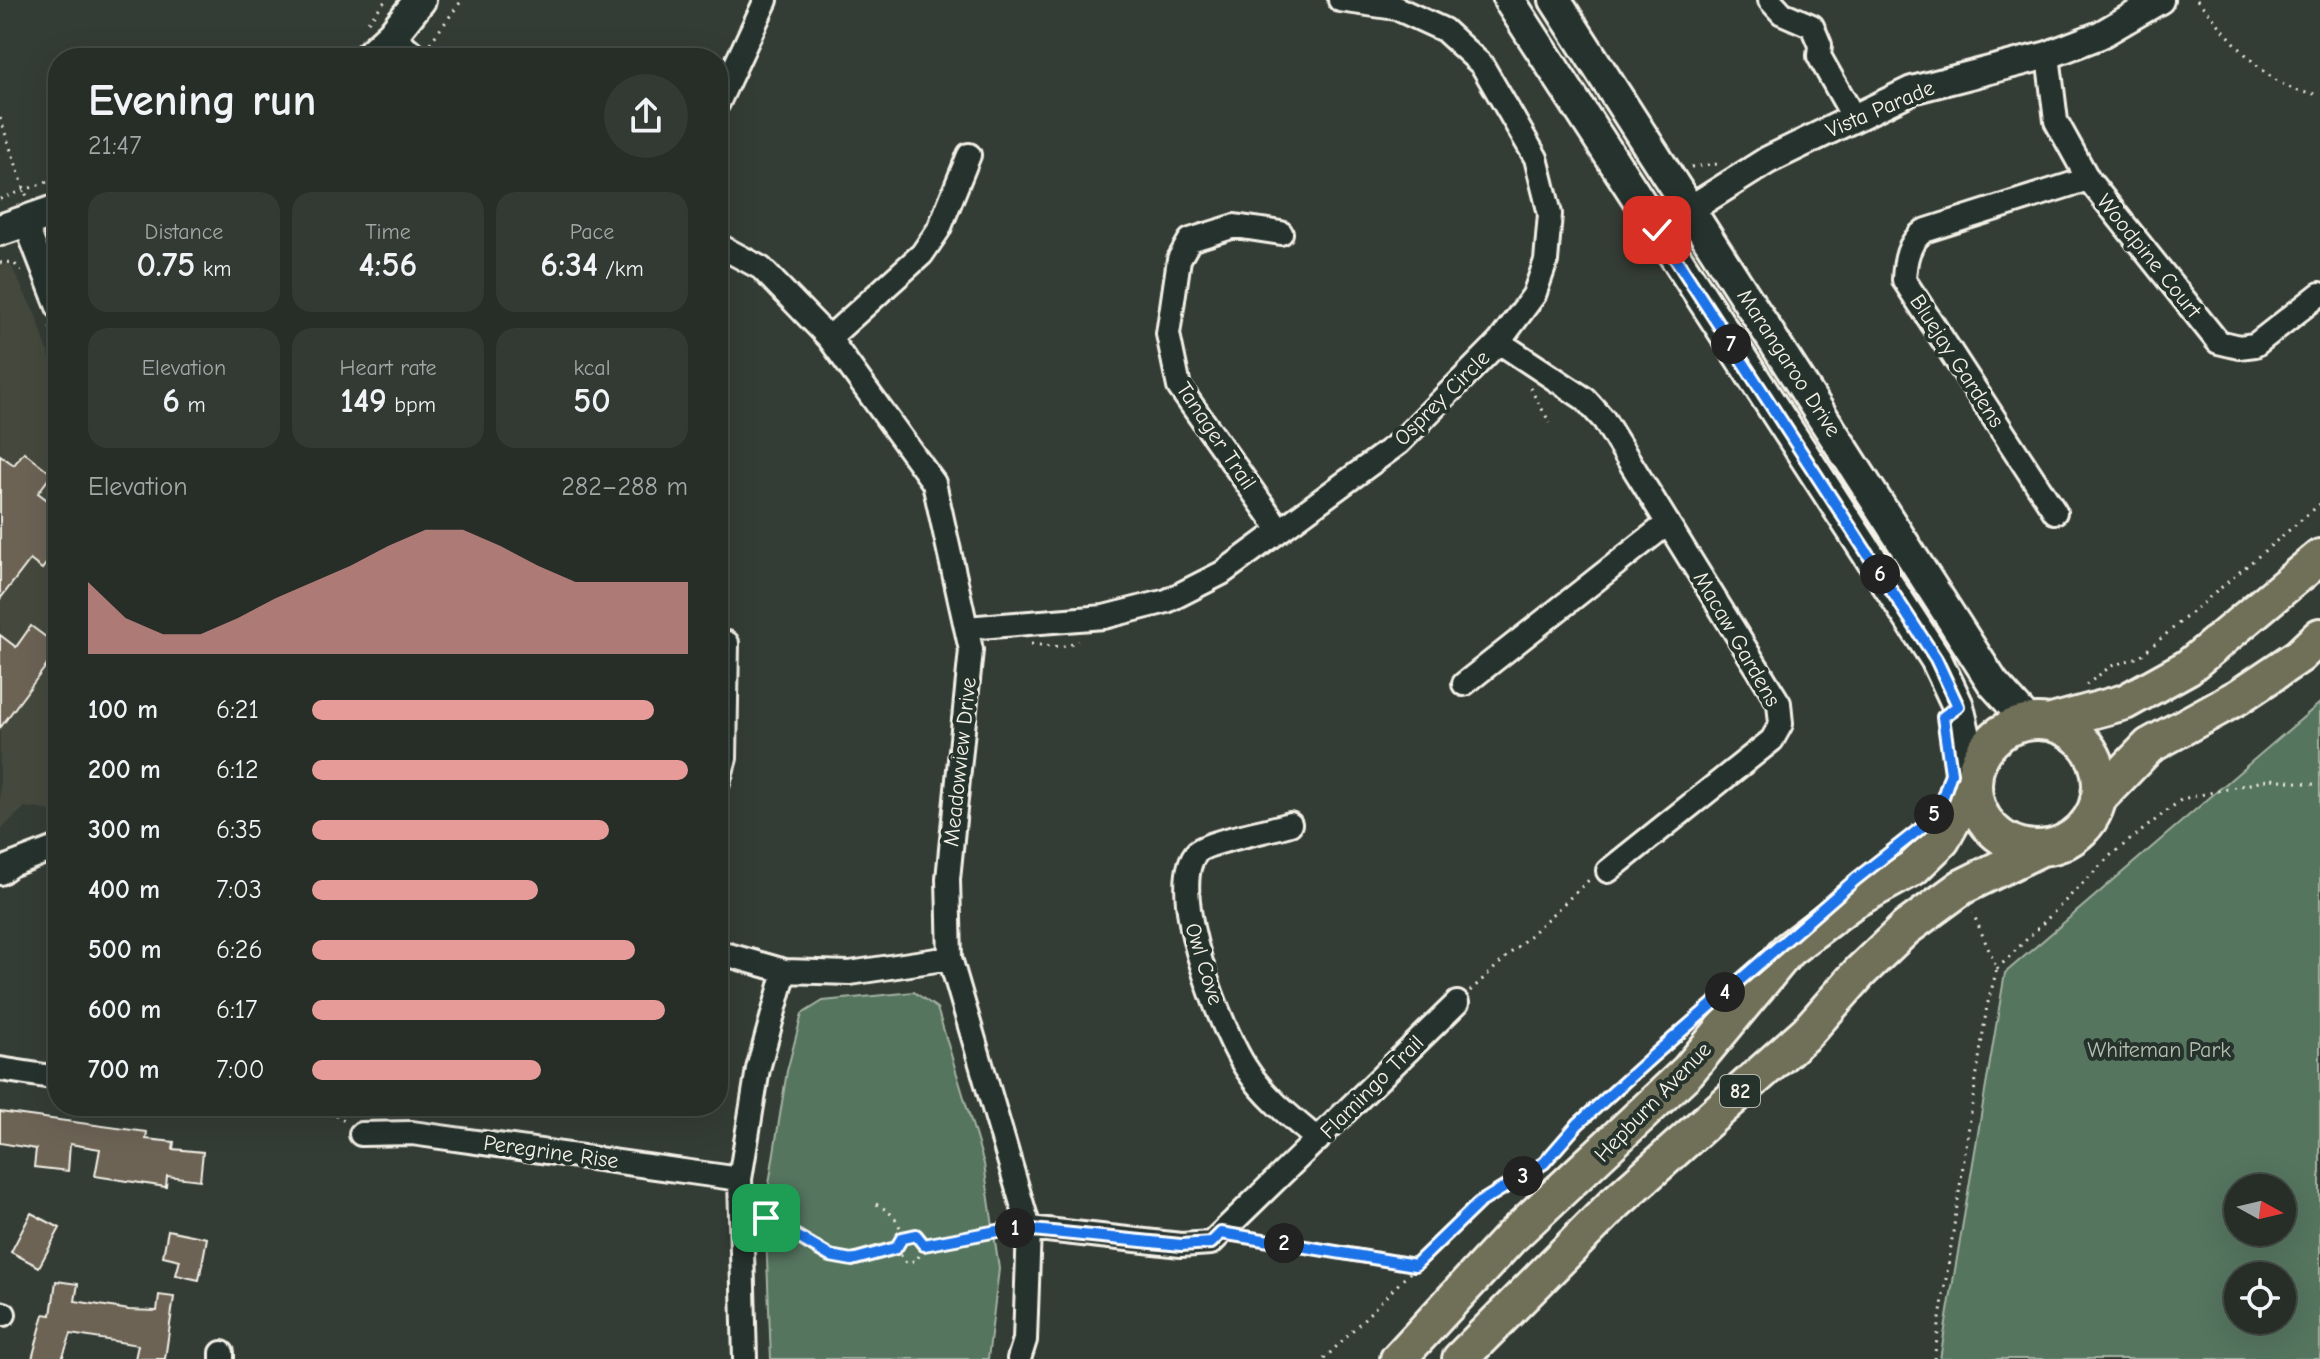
<!DOCTYPE html>
<html lang="en">
<head>
<meta charset="utf-8">
<style>
	:root { --surface:#272e28; --page:#333a34; --text:#f1f3f6; --muted:#a4a8a8; --line:#434a45; --accent:#e69b98 }
	body { margin:0; font-family:"Comic Neue",sans-serif; background:var(--page); color:var(--text); height:100vh; display:flex; flex-direction:column; font-size:30px; white-space:nowrap }
	* { box-sizing:border-box; margin:0 }
	p { font-size:26px; color:var(--muted) }
	.icon { flex:none; width:44px; height:44px; fill:none; stroke:currentColor; stroke-width:2; stroke-linecap:round; stroke-linejoin:round }
	.map { position:relative; flex:1; overflow:hidden }
	.panel { position:absolute; left:48px; top:48px; width:680px; height:1068px; display:flex; flex-direction:column; background:var(--surface); border-radius:32px; box-shadow:0 8px 32px #0002,0 0 0 2px var(--line) }
	.panel>* { flex:none }
	.needle { width:52px; rotate:98deg }
	.controls { position:absolute; left:2224px; top:1174px; display:grid; gap:16px }
	.controls a { display:grid; place-items:center; width:72px; height:72px; border-radius:50%; background:var(--surface); box-shadow:0 8px 32px #0002,0 0 0 2px var(--line); font-size:40px }
	.pin { position:absolute; display:grid; place-items:center; width:68px; height:68px; color:#fff; margin:-34px; border-radius:16px; box-shadow:0 4px 12px #0006 }
	.km { position:absolute; width:40px; height:40px; margin:-20px; border-radius:50%; background:#222; color:#fff; font-size:22px; line-height:40px; text-align:center }
	.round { display:grid; place-items:center; flex:none; width:84px; height:84px; border-radius:42px; background:var(--page) }
	.summary { display:flex; align-items:center; justify-content:space-between; height:136px; padding:0 40px }
	h1 { font-size:44px; font-weight:700; line-height:60px }
	.stats { display:grid; grid-template-columns:repeat(3,1fr); gap:12px; height:136px; padding:8px 40px }
	.stats div { display:grid; align-content:center; border-radius:20px; background:var(--page); text-align:center }
	.stats b { font-size:34px; font-weight:700 }
	.stats small { font-size:22px; font-weight:400 }
	.stats p { font-size:22px }
	.chart { height:224px; padding:16px 40px }
	.chart p { display:flex; justify-content:space-between }
	.chart svg { width:100%; height:144px; margin-top:8px; fill:var(--accent); opacity:.7 }
	ul { padding:0 40px; list-style:none; font-size:26px }
	li { display:grid; grid-template-columns:128px 96px 1fr; align-items:center; height:60px }
	li i { height:20px; border-radius:10px; background:var(--accent) }
	.map>svg:first-child { display:block }
	.built { fill:#45493e }
	.green { fill:#54745e; stroke:#a4b2a3; stroke-width:2; fill-rule:evenodd }
	.building { fill:#6c6454; stroke:#f4f1e8; stroke-width:2 }
	.lines { fill:none; stroke-linecap:round; stroke-linejoin:round }
	.minor-casing { stroke:#f4f1e8; stroke-width:28 }
	.tertiary-casing { stroke:#f4f1e8; stroke-width:32 }
	.secondary-casing { stroke:#f4f1e8; stroke-width:36 }
	.primary-casing { stroke:#f4f1e8; stroke-width:40 }
	.path { stroke:#f4f1e8; stroke-width:3; stroke-dasharray:2 6; stroke-linecap:butt }
	.minor { stroke:#26332d; stroke-width:22 }
	.tertiary { stroke:#26332d; stroke-width:26 }
	.secondary { stroke:#26332d; stroke-width:30 }
	.primary { stroke:#706f59; stroke-width:34 }
	.route-casing { stroke:#fff; stroke-width:16 }
	.route { stroke:#1a73e8; stroke-width:10 }
	.labels { text-anchor:middle; dominant-baseline:central; stroke-width:8; stroke-linejoin:round; paint-order:stroke }
	.shield { fill:#26332d; stroke:#b6b8b0; stroke-width:2 }
	.shield-label { font-size:20px; font-weight:bold; fill:#f4f1e8 }
	.street-label { font-size:22px; fill:#f4f1e8; stroke:#26332d }
	.park-label { font-size:22px; fill:#b4bfb1; stroke:#26332d }
</style>
</head>
<body>
<div class="map">
<svg width="2320" height="1359" viewBox="0 0 2320 1359">
	<rect width="100%" height="100%" fill="#343d35"/>
	<filter id="ink" filterUnits="userSpaceOnUse"><feTurbulence type="fractalNoise" baseFrequency=".0125" numOctaves="2"/><feDisplacementMap in="SourceGraphic" scale="16" xChannelSelector="R" yChannelSelector="G"/><feConvolveMatrix kernelMatrix="1 2 1 2 8 2 1 2 1" color-interpolation-filters="sRGB"/></filter>
	<g filter="url(#ink)">
		<path class="built" d="M9,262L37,318L52,364L58,402V812L25,807L0,830V266Z"/>
		<path class="green" d="M2320,703V1359H1940L2005,973ZM2238,1188H2282V1232H2238ZM2238,1276H2282V1320H2238Z
			M914,992L937,1008L984,1164L999,1269L988,1359H771L765,1209L787,1071L802,1014L823,1001Z"/>
		<path class="building" d="M24,452L52,474L38,493L58,508V548L42,569L30,560L0,599V455L14,465Z
			M31,626L58,646V650L0,728V635L16,647Z
			M0,1112L147,1132L146,1139L174,1142L173,1149L203,1152L200,1180L167,1176L166,1187L95,1176L100,1149L70,1144L68,1171L34,1167L36,1149L0,1143Z
			M31,1213L60,1228L39,1267L11,1252Z
			M168,1230L207,1238L199,1280L176,1275L180,1260L163,1256Z
			M56,1281L78,1284L75,1301L129,1310L157,1311L159,1295L174,1297L165,1359H135L138,1345L71,1334L62,1359H32L44,1314L51,1315Z"/>
		<g class="lines">
			<defs>
				<path id="minor" d="M1770,0L1782,13L1812,26L1820,45L1819,56L1854,118
					M392,35L419,58
					M2048,55L2056,121L2088,179L2218,342L2239,347L2255,345L2320,294
					M718,103L766,0
					M25,222L58,307
					M718,245L761,268L829,338L934,483L971,650L948,879L950,958L1029,1228L1025,1340L1019,1359
					M829,338L922,254L939,229L969,155
					M1499,342L1585,399L1604,420L1779,703L1781,724L1772,740L1608,871
					M2055,512L1904,280C1905,260 1908,243 1924,231L2088,179
					M1280,530L1179,387L1168,334L1179,259L1190,240L1235,226L1281,233
					M966,628L1104,617L1167,601L1222,573L1399,443L1499,342L1534,295L1546,261L1550,214L1536,158L1482,65L1444,30L1396,8L1340,0
					M1464,684L1668,523
					M718,783L725,758L727,643
					M1290,824C1272,830 1206,842 1197,852C1164,887 1223,1036 1248,1071C1266,1098 1293,1119 1318,1140
					M0,873L11,865L58,847
					M718,952L785,971L850,973L950,958
					M0,1069L58,1078
					M361,1134L412,1133L740,1179
					M1029,1228L1181,1245L1211,1243L1457,1003
					M0,1313L4,1314
					M222,1359V1353
					M745,1359L740,1179L758,1069L785,971"/>
				<path id="tertiary" d="M1657,230L1768,160L1912,90L2048,55L2100,35L2160,0"/>
				<path id="secondary" d="M1509,0L1936,659L1958,706L1974,775
					M1555,0L1993,683L2028,722
					M367,58L392,35L420,0
					M0,230L58,210"/>
				<path id="primary" d="M1974 785a63 63 0 1 1 126 0a63 63 0 1 1-126 0Z
					M2048,723L2125,702L2188,667L2320,557
					M2098,799L2149,746L2238,697L2299,656L2320,636
					M1398,1359L1511,1237L1688,1071L1788,950L1853,901L1913,868L1942,840L1973,784
					M1460,1359L1614,1204L1807,1032L1860,972L1906,928L1962,887L2039,849"/>
			</defs>
			<use href="#minor" class="minor-casing"/>
			<use href="#tertiary" class="tertiary-casing"/>
			<use href="#secondary" class="secondary-casing"/>
			<use href="#primary" class="primary-casing"/>
			<path class="path" d="M2197,0C2230,34 2268,95 2320,94
				M368,22L386,0
				M430,43L462,0
				M333,58L344,48
				M0,118L27,197
				M1691,167L1718,164
				M0,199L58,178
				M0,263L13,262L21,271
				M50,327L58,350
				M1530,388L1550,423
				M1031,644L1061,647L1078,641
				M2086,685L2111,666L2139,657L2320,504
				M1997,969L2111,855L2182,799L2272,779L2320,785
				M1470,991L1590,879
				M297,1106L333,1112L345,1122
				M876,1204C891,1212 899,1219 902,1236
				M762,1218C795,1225 818,1263 853,1259C867,1258 883,1252 896,1248L902,1238L916,1235L924,1245L1009,1229
				M1245,1237L1415,1265
				M896,1248L906,1263L917,1260L924,1245
				M1324,1359L1479,1203L1544,1163L1578,1124L1695,1020
				M1934,1359L1987,1006L1997,969L1973,913"/>
			<use href="#minor" class="minor"/>
			<use href="#tertiary" class="tertiary"/>
			<use href="#secondary" class="secondary"/>
			<use href="#primary" class="primary"/>
		</g>
	</g>
	<g class="lines" filter="url(#ink)">
		<defs>
			<path id="route" d="M766,1218L830,1256L852,1260L896,1248L902,1238L916,1235L924,1245L1013,1228L1181,1245L1211,1243L1221,1233L1415,1265L1479,1203L1544,1163L1578,1124L1653,1056L1856,879L1926,824L1939,809L1951,773L1943,717L1958,706L1936,659L1657,230"/>
		</defs>
		<use href="#route" class="route-casing"/>
		<use href="#route" class="route"/>
	</g>
	<g class="labels">
		<rect class="shield" x="1720" y="1075" width="40" height="32" rx="6"/>
		<g class="shield-label">
			<text x="1740" y="1091">82</text>
		</g>
		<g class="street-label">
			<text transform="translate(1880 109) rotate(-23)">Vista Parade</text>
			<text transform="translate(2149 256) rotate(51)">Woodpine Court</text>
			<text transform="translate(1957 361) rotate(57)">Bluejay Gardens</text>
			<text transform="translate(1789 363) rotate(57)">Marangaroo Drive</text>
			<text transform="translate(1442 398) rotate(-45)">Osprey Circle</text>
			<text transform="translate(1216 436) rotate(56)">Tanager Trail</text>
			<text transform="translate(1737 639) rotate(60)">Macaw Gardens</text>
			<text transform="translate(960 762) rotate(-84)">Meadowview Drive</text>
			<text transform="translate(1204 964) rotate(73)">Owl Cove</text>
			<text transform="translate(1372 1087) rotate(-45)">Flamingo Trail</text>
			<text transform="translate(1653 1102) rotate(-46)">Hepburn Avenue</text>
			<text transform="translate(551 1152) rotate(8)">Peregrine Rise</text>
		</g>
		<g class="park-label">
			<text x="2159" y="1050">Whiteman Park</text>
		</g>
	</g>
</svg>
<div class="controls">
<a><svg class="needle" viewBox="-14 -14 28 28"><path d="M0-13l5 13h-10z" fill="#e53935"/><path d="M0 13l5-13h-10z" fill="#a4a8a8"/></svg></a>
<a><svg class="icon" aria-label="locate" viewBox="0 0 24 24"><circle cx="12" cy="12" r="6"/><path d="M12 2v4M12 18v4M2 12h4M18 12h4"/></svg></a>
</div>
<div class="pin" style="left:766px;top:1218px;background:#1e9e55"><svg class="icon" aria-label="arrive" viewBox="0 0 24 24"><path d="M6 21V4h12l-3 4 3 4H6"/></svg></div>
<div class="pin" style="left:1657px;top:230px;background:#d93025"><svg class="icon" aria-label="check" viewBox="0 0 24 24"><path d="M5 12l5 5 9-10"/></svg></div>
<b class="km" style="left:1015px;top:1228px">1</b>
<b class="km" style="left:1284px;top:1243px">2</b>
<b class="km" style="left:1523px;top:1176px">3</b>
<b class="km" style="left:1725px;top:992px">4</b>
<b class="km" style="left:1934px;top:814px">5</b>
<b class="km" style="left:1880px;top:574px">6</b>
<b class="km" style="left:1731px;top:344px">7</b>
<section class="panel">
<div class="summary"><div><h1>Evening run</h1><p>21:47</p></div><a class="round"><svg class="icon" aria-label="share" viewBox="0 0 24 24"><path d="M12 15V3M7 8l5-5 5 5M5 13v7h14v-7"/></svg></a></div>
<div class="stats">
<div><p>Distance</p><b>0.75<small> km</small></b></div>
<div><p>Time</p><b>4:56</b></div>
<div><p>Pace</p><b>6:34<small> /km</small></b></div>
</div>
<div class="stats">
<div><p>Elevation</p><b>6<small> m</small></b></div>
<div><p>Heart rate</p><b>149<small> bpm</small></b></div>
<div><p>kcal</p><b>50</b></div>
</div>
<div class="chart"><p><span>Elevation</span>282–288 m</p>
<svg viewBox="0 0 160 44" preserveAspectRatio="none"><path d="M0 44V22L10 33L20 38L30 38L40 33L50 27L60 22L70 17L80 11L90 6L100 6L110 11L120 17L130 22L140 22L150 22L160 22V44z"/></svg>
</div>
<ul>
<li><b>100 m</b>6:21<i style="width:91%"></i></li>
<li><b>200 m</b>6:12<i style="width:100%"></i></li>
<li><b>300 m</b>6:35<i style="width:79%"></i></li>
<li><b>400 m</b>7:03<i style="width:60%"></i></li>
<li><b>500 m</b>6:26<i style="width:86%"></i></li>
<li><b>600 m</b>6:17<i style="width:94%"></i></li>
<li><b>700 m</b>7:00<i style="width:61%"></i></li>
</ul>
</section>
</div>
</body>
</html>
